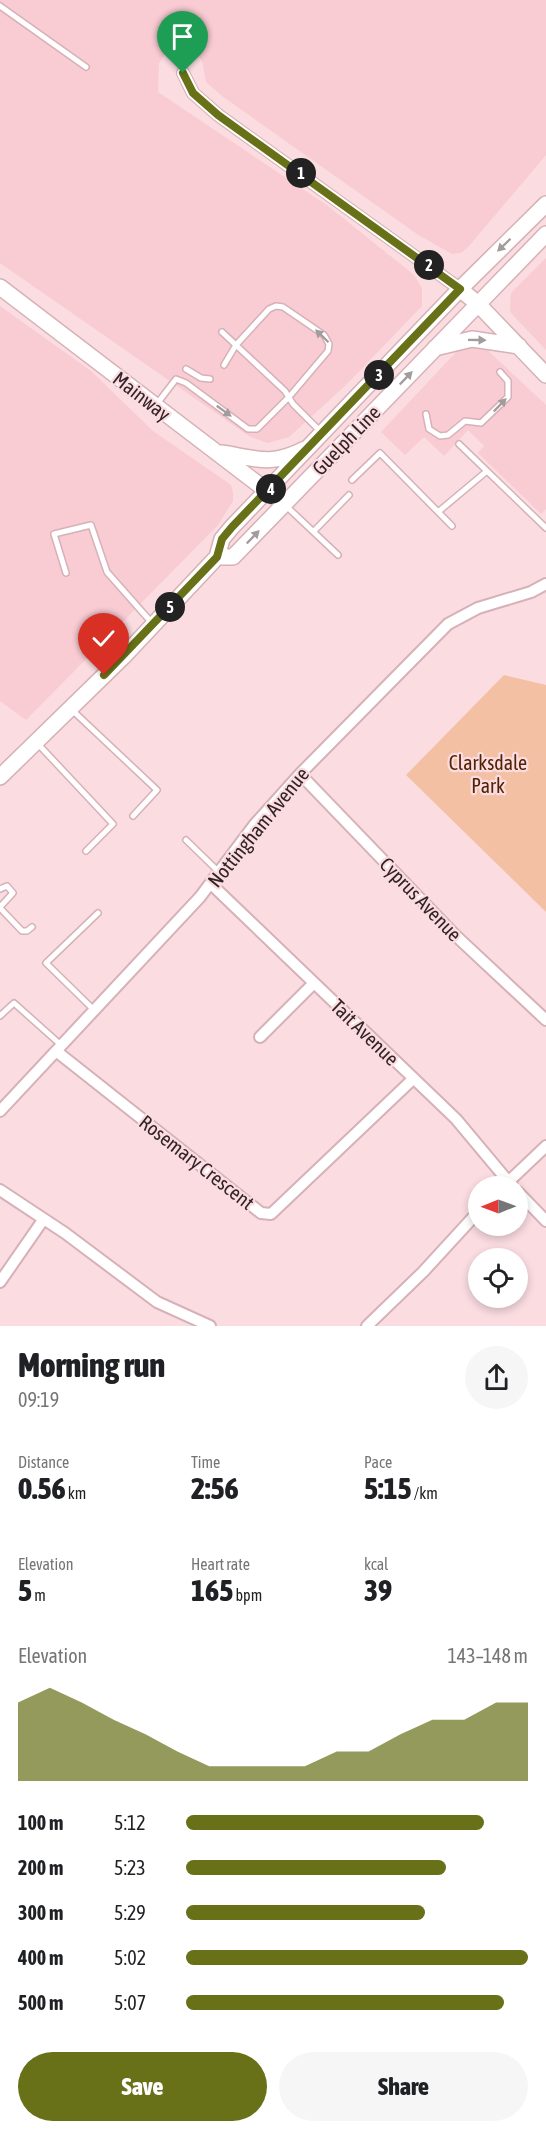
<!DOCTYPE html>
<html lang="en">
<head>
<meta charset="utf-8">
<style>
	:root { --surface:#fff; --page:#f6f6f6; --text:#202124; --muted:#757577; --accent:#687018 }
	body { margin:0; font-family:"Asap Condensed",sans-serif; background:var(--page); color:var(--text); height:100vh; display:flex; flex-direction:column; font-size:22px; white-space:nowrap }
	* { box-sizing:border-box; margin:0 }
	p { font-size:20px; color:var(--muted) }
	.icon { flex:none; width:33px; height:33px; fill:none; stroke:currentColor; stroke-width:2; stroke-linecap:round; stroke-linejoin:round }
	.map { position:relative; height:1326px; overflow:hidden }
	.details { display:flex; flex-direction:column; background:var(--surface); flex:1 }
	.details>* { flex:none }
	.needle { width:39px; rotate:269deg }
	.tools { position:absolute; left:468px; top:1176px; display:grid; gap:12px }
	.tools a { display:grid; place-items:center; width:60px; height:60px; border-radius:50%; background:var(--surface); box-shadow:0 3px 9px #0003; font-size:30px }
	.pin { position:absolute; display:grid; place-items:center; width:51px; height:51px; color:#fff; margin:-62px -26px; border-radius:50% 50% 50% 0; rotate:-45deg; box-shadow:0 0 6px #0007 }
	.pin .icon { rotate:45deg }
	.km { position:absolute; width:30px; height:30px; margin:-15px; border-radius:50%; background:#222; color:#fff; font-size:16px; line-height:30px; text-align:center }
	.round { display:grid; place-items:center; flex:none; width:63px; height:63px; border-radius:32px; background:var(--page) }
	.head { display:flex; align-items:center; justify-content:space-between; height:102px; padding:0 18px }
	h1 { font-size:33px; font-weight:800; line-height:45px }
	.metrics { display:grid; grid-template-columns:repeat(3,1fr); gap:9px; height:102px; padding:6px 18px }
	.metrics div { display:grid; align-content:center }
	.metrics b { font-size:30px; font-weight:800 }
	.metrics small { font-size:16px; font-weight:400 }
	.metrics p { font-size:16px }
	.chart { height:168px; padding:12px 18px }
	.chart p { display:flex; justify-content:space-between }
	.chart svg { width:100%; height:108px; margin-top:6px; fill:var(--accent); opacity:.7 }
	.cta { display:flex; gap:12px; margin-top:auto; padding:12px 18px }
	.cta a { flex:1; height:69px; border-radius:36px; background:var(--accent); color:#fff; font-size:24px; font-weight:800; line-height:69px; text-align:center }
	.cta a+a { background:var(--page); color:var(--text) }
	ul { padding:0 18px; list-style:none; font-size:20px }
	li { display:grid; grid-template-columns:96px 72px 1fr; align-items:center; height:45px }
	li i { height:15px; border-radius:8px; background:var(--accent) }
	.map>svg:first-child { display:block }
	.built { fill:#f9cbd3 }
	.green { fill:#f4c0a4 }
	.lines { fill:none; stroke-linecap:round; stroke-linejoin:round }
	.lane-casing { stroke:#d6b1b7; stroke-width:8 }
	.street-casing { stroke:#d6b1b7; stroke-width:14 }
	.secondary-casing { stroke:#d6b1b7; stroke-width:18 }
	.lane { stroke:#fff; stroke-width:5 }
	.street { stroke:#fff; stroke-width:10 }
	.secondary { stroke:#fff; stroke-width:15 }
	.oneway { fill:#a39c9d }
	.route-casing { stroke:#fff; stroke-width:12 }
	.route { stroke:#687018; stroke-width:8 }
	.labels { text-anchor:middle; dominant-baseline:central; stroke-width:4.5; stroke-linejoin:round; paint-order:stroke }
	.street-label { font-size:20px; fill:#322426; stroke:#fadce1 }
	.park-label { font-size:20px; fill:#522302; stroke:#fadce1 }
</style>
</head>
<body>
<div class="map">
<svg width="546" height="1326" viewBox="0 0 546 1326">
	<rect width="100%" height="100%" fill="#fadce1"/>
	<path class="built" d="M0,0H546V155L469,246L461,253L452,254L417,234L222,96L206,82L202,60L186,46L168,50L159,63L158,92L328,206L414,275L422,288V306L346,385L289,437L267,443L249,436L0,263Z
		M546,258V350L510,312L511,293Z
		M0,306L91,371L153,431L231,485L233,493V501L218,525L26,720L0,701Z
		M472,347L485,348L546,405V509L541,514L478,453L484,446L468,430L444,456L424,437L405,455L381,432L459,349Z"/>
	<path class="green" d="M504,675L546,685V912L406,775Z"/>
	<g class="lines">
		<defs>
			<path id="lane" d="M0,6L86,67
				M222,332L285,391L293,404L320,431
				M186,369L201,378L210,379
				M156,405L176,379L186,383L248,429H257L289,397L328,351L329,344L324,335L283,307L276,306L269,309L236,345L224,365
				M426,414L429,429L440,436L448,435L465,421L481,423L508,397V381L500,372
				M459,444L546,528
				M352,480L380,453L452,526
				M285,505L338,555
				M438,512L487,471
				M314,531L349,495
				M66,573L54,534L91,525L107,572L152,623
				M72,710L157,790L133,816
				M38,744L113,824L86,851
				M186,840L219,872
				M0,889L7,886L13,893L0,907
				M0,908L22,931H27L32,927
				M94,1010L46,963L98,913
				M0,1016L14,1003L61,1045"/>
			<path id="street" d="M183,73L193,93L218,115L460,289
				M300,774L455,935L546,1020
				M211,884L456,1119L512,1186
				M260,1037L314,983
				M56,1051L261,1213L271,1214L413,1079
				M0,1111L200,897L255,824L300,774L448,624L478,608L531,592L546,584
				M504,1186L546,1146
				M0,1190L65,1233L157,1302L210,1326
				M518,1192L546,1221
				M0,1282L43,1220
				M367,1326L423,1272L478,1212"/>
			<path id="secondary" d="M0,287L275,497
				M460,289L478,304L546,375
				M435,348L472,339L519,346
				M221,453C256,458 270,467 305,449
				M217,557H233L546,234
				M0,777L123,657L217,557L222,539L232,527L460,289L546,204"/>
		</defs>
		<use href="#lane" class="lane-casing"/>
		<use href="#street" class="street-casing"/>
		<use href="#secondary" class="secondary-casing"/>
		<use href="#lane" class="lane"/>
		<use href="#street" class="street"/>
		<use href="#secondary" class="secondary"/>
	</g>
	<defs><path id="oneway-solid" d="M-6-.8H1V-3.2L6.5 0L1 3.2V.8H-6Z" transform="scale(1.5)"/></defs>
	<g class="oneway">
		<use href="#oneway-solid" transform="translate(504 245) rotate(136)"/>
		<use href="#oneway-solid" transform="translate(322 336) rotate(-136)"/>
		<use href="#oneway-solid" transform="translate(477 340) rotate(1)"/>
		<use href="#oneway-solid" transform="translate(406 378) rotate(-46)"/>
		<use href="#oneway-solid" transform="translate(500 405) rotate(-46)"/>
		<use href="#oneway-solid" transform="translate(224 411) rotate(36)"/>
		<use href="#oneway-solid" transform="translate(253 537) rotate(-46)"/>
	</g>
	<g class="lines">
		<defs>
			<path id="route" d="M104,675L217,557L222,539L232,527L460,289L218,115L193,93L183,73"/>
		</defs>
		<use href="#route" class="route-casing"/>
		<use href="#route" class="route"/>
	</g>
	<g class="labels">
		<g class="street-label">
			<text transform="translate(142 396) rotate(38)">Mainway</text>
			<text transform="translate(346 440) rotate(-46)">Guelph Line</text>
			<text transform="translate(258 827) rotate(-51)">Nottingham Avenue</text>
			<text transform="translate(421 899) rotate(46)">Cyprus Avenue</text>
			<text transform="translate(365 1032) rotate(44)">Tait Avenue</text>
			<text transform="translate(197 1162) rotate(38)">Rosemary Crescent</text>
		</g>
		<g class="park-label">
			<text x="488" y="762">Clarksdale<tspan x="488" dy="23">Park</tspan></text>
		</g>
	</g>
</svg>
<div class="tools">
<a><svg class="needle" viewBox="-14 -14 28 28"><path d="M0-13l5 13h-10z" fill="#e53935"/><path d="M0 13l5-13h-10z" fill="#757577"/></svg></a>
<a><svg class="icon" aria-label="locate" viewBox="0 0 24 24"><circle cx="12" cy="12" r="6"/><path d="M12 2v4M12 18v4M2 12h4M18 12h4"/></svg></a>
</div>
<div class="pin" style="left:183px;top:73px;background:#1e9e55"><svg class="icon" aria-label="arrive" viewBox="0 0 24 24"><path d="M6 21V4h12l-3 4 3 4H6"/></svg></div>
<div class="pin" style="left:104px;top:675px;background:#d93025"><svg class="icon" aria-label="check" viewBox="0 0 24 24"><path d="M5 12l5 5 9-10"/></svg></div>
<b class="km" style="left:301px;top:173px">1</b>
<b class="km" style="left:429px;top:265px">2</b>
<b class="km" style="left:379px;top:375px">3</b>
<b class="km" style="left:271px;top:489px">4</b>
<b class="km" style="left:170px;top:607px">5</b>
</div>
<section class="details">
<div class="head"><div><h1>Morning run</h1><p>09:19</p></div><a class="round"><svg class="icon" aria-label="share" viewBox="0 0 24 24"><path d="M12 15V3M7 8l5-5 5 5M5 13v7h14v-7"/></svg></a></div>
<div class="metrics">
<div><p>Distance</p><b>0.56<small> km</small></b></div>
<div><p>Time</p><b>2:56</b></div>
<div><p>Pace</p><b>5:15<small> /km</small></b></div>
</div>
<div class="metrics">
<div><p>Elevation</p><b>5<small> m</small></b></div>
<div><p>Heart rate</p><b>165<small> bpm</small></b></div>
<div><p>kcal</p><b>39</b></div>
</div>
<div class="chart"><p><span>Elevation</span>143–148 m</p>
<svg viewBox="0 0 160 44" preserveAspectRatio="none"><path d="M0 44V12L10 6L20 12L30 19L40 25L50 32L60 38L70 38L80 38L90 38L100 32L110 32L120 25L130 19L140 19L150 12L160 12V44z"/></svg>
</div>
<ul>
<li><b>100 m</b>5:12<i style="width:87%"></i></li>
<li><b>200 m</b>5:23<i style="width:76%"></i></li>
<li><b>300 m</b>5:29<i style="width:70%"></i></li>
<li><b>400 m</b>5:02<i style="width:100%"></i></li>
<li><b>500 m</b>5:07<i style="width:93%"></i></li>
</ul>
<div class="cta"><a>Save</a><a>Share</a></div>
</section>
</body>
</html>
